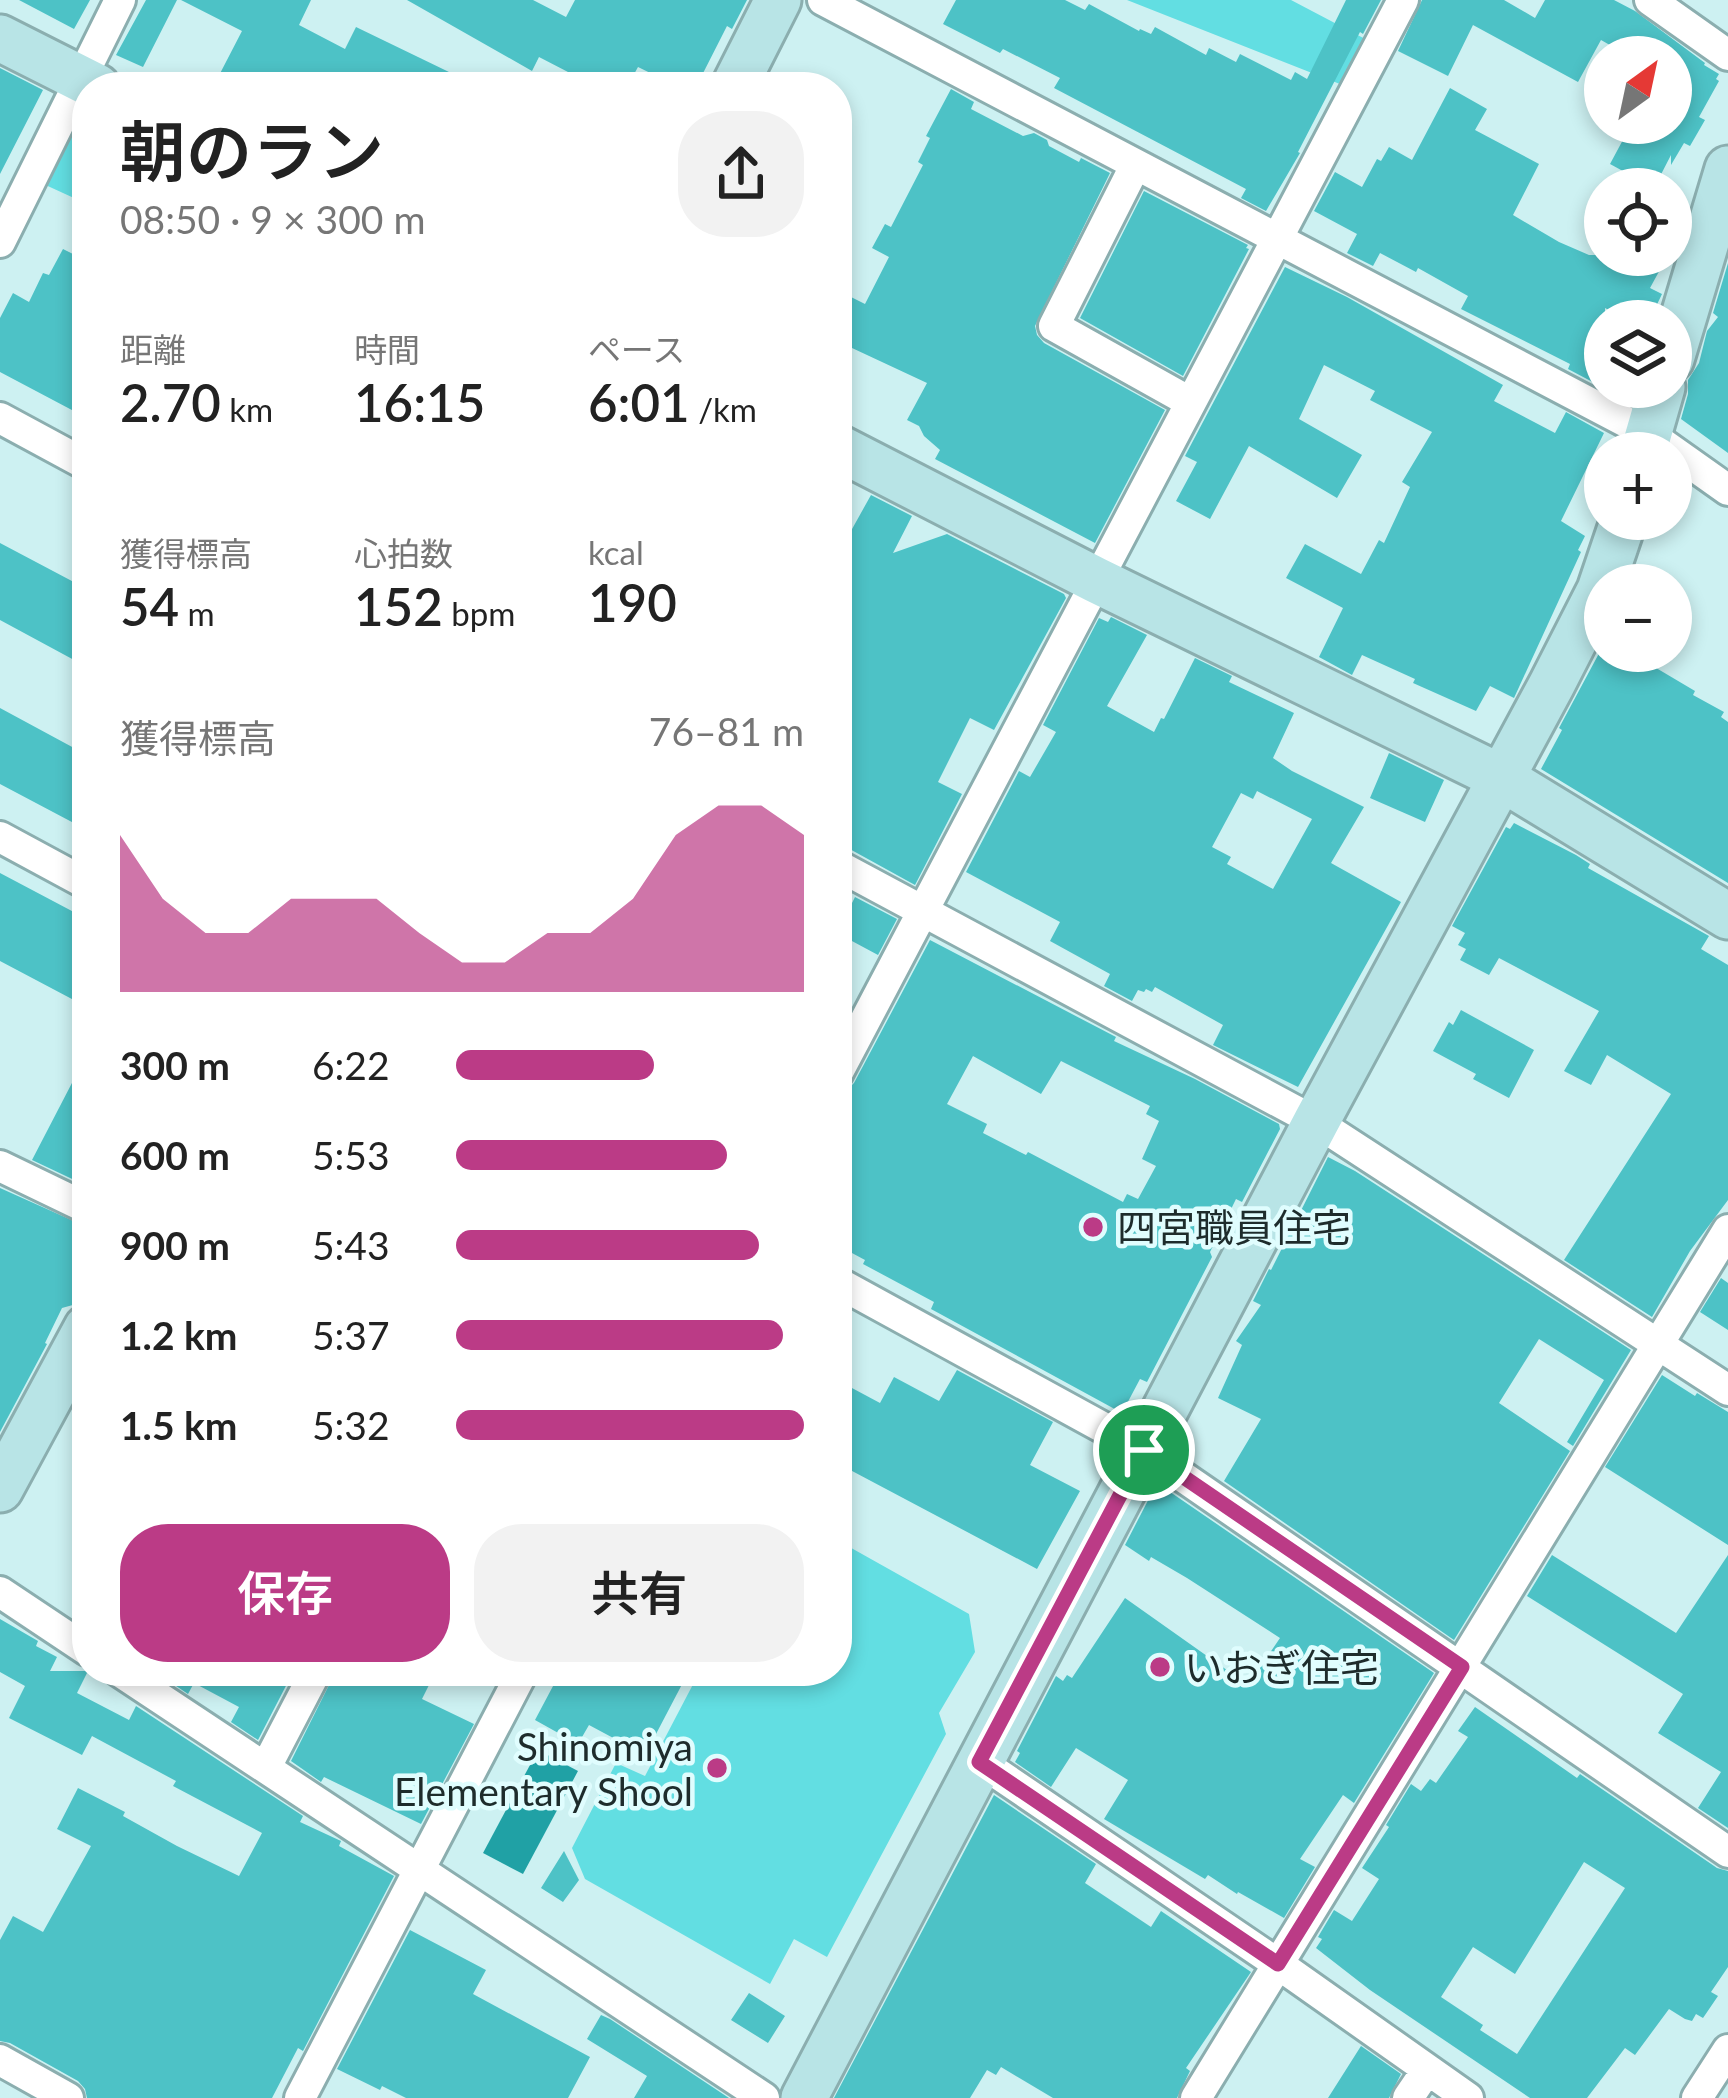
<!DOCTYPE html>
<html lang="ja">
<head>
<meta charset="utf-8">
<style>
	:root { --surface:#fff; --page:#f2f2f2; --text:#222; --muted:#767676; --accent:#bb3b86 }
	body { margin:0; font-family:Lato,"Noto Sans JP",sans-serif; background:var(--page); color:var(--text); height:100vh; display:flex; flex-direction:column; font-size:45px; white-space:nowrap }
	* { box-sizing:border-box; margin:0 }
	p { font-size:39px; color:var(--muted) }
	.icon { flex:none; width:66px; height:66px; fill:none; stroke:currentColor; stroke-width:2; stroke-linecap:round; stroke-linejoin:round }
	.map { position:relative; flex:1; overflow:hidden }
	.panel { position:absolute; left:72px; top:72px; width:780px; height:1614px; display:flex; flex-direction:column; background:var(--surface); border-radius:48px; box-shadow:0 6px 18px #0003 }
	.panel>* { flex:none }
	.needle { width:78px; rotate:33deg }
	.controls { position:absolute; left:1584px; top:36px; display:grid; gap:24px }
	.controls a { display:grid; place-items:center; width:108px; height:108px; border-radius:50%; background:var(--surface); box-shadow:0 6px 18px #0003; font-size:60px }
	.pin { position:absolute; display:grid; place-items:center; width:102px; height:102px; color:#fff; margin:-51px; border:6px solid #fff; border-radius:50%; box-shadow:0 3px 12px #0007 }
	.round { display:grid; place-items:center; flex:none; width:126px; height:126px; border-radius:48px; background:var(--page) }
	.summary { display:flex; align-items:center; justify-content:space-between; height:204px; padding:0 48px }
	h1 { font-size:66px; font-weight:600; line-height:90px }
	.stats { display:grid; grid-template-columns:repeat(3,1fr); gap:18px; height:204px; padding:12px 48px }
	.stats div { display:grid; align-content:center }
	.stats b { font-size:51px; font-weight:600 }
	.stats small { font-size:33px; font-weight:400 }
	.stats p { font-size:33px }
	.chart { height:336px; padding:24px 48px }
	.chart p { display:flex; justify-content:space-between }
	.chart svg { width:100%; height:216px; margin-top:12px; fill:var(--accent); opacity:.7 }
	.cta { display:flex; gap:24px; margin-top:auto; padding:24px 48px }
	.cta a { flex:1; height:138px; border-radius:48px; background:var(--accent); color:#fff; font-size:48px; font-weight:600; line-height:138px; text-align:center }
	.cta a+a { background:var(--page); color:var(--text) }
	ul { padding:0 48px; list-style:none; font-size:39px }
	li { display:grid; grid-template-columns:192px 144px 1fr; align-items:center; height:90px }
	li i { height:30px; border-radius:15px; background:var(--accent) }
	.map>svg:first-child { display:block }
	.green { fill:#62dee2 }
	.water { fill:#20a1a5 }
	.building { fill:#4dc2c6; fill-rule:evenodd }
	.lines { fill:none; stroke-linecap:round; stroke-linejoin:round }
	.street-casing { stroke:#8baeaf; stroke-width:36 }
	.secondary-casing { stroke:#8baeaf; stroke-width:51 }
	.street { stroke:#fff; stroke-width:30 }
	.secondary { stroke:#b8e4e6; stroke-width:45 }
	.route-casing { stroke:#fff; stroke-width:24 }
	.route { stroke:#bb3b86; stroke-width:15 }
	.poi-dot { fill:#bb3b86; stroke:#e0fdfe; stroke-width:4.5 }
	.labels { text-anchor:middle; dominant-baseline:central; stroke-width:9; stroke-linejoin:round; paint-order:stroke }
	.poi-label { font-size:39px; fill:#1e2c2c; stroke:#e0fdfe; text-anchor:start }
</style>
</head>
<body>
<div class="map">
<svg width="1728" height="2098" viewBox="0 0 1728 2098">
	<rect width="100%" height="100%" fill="#cdf1f2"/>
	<path class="green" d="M1127,0H1291L1369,41L1345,86Z
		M76,107L87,113V204L39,182Z
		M837,1540L969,1614L975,1652L939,1713L946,1734L827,1957L794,1939L770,1984L585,1879L572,1848L616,1763L645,1776L700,1671H837Z"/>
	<path class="water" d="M538,1750L578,1771L523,1874L483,1853Z"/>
	<path class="building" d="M19,0H90L74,29Z
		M146,0H177L143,67L116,55Z
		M181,0H311L299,25L345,49L356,27L480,87H269L249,77L244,87H213L242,31Z
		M407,0H533L566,17L575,0H747L732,29L727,26L696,87H679L638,67L627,87H597L539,57L532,71Z
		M956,0H1065L1085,10L1089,4L1139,31L1140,29L1151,34L1155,27L1206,55L1209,48L1236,62L1240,54L1291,80L1295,72L1307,79L1346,0H1381L1363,34L1360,32L1298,152L1300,153L1266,211L1241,198L1246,189L1054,88L1060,78L1003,49L1000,53L943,24Z
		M1422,0H1504L1535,18L1545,0H1614L1635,11L1705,63L1704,65L1719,74L1716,79L1719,81L1699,117L1705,120L1690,146L1684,143L1671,165V155L1654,188L1610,164L1632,123H1671V57H1631L1601,40L1578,82L1473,25L1448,76L1398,51Z
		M0,68L43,90L0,174Z
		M1450,88L1487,109L1475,130L1539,164L1513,215L1559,242L1589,255H1668L1650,288L1662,294L1651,317L1632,308L1627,319L1605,308V387H1626L1621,397L1568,369L1570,364L1461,309L1468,296L1418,268L1416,272L1380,253L1373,266L1347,253L1357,234L1314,211L1335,172L1362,187L1377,159L1381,161L1389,147L1412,160Z
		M951,89L974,102L971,109L1023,136L1034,133L1047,140L1049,146L1079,162L1081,158L1110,173L1035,326L1037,335L1044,343L1165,410L1095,543L935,459L940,450L924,436L919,426L907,420L927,383L837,341V290L865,304L889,257L872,248L885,224L891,227L923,165L918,162L930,138L926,136Z
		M1144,191L1248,245L1246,248L1249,249L1183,376L1080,318Z
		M63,249L87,261L75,289L87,295V418L0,372V318L13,293L29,302L43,273L49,275Z
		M1728,263V453L1681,419L1688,394V380L1699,363L1707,331L1718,317L1713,313Z
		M1285,267L1347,297L1503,385L1494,401L1555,433L1566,412L1604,433L1561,521L1585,536L1578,550L1581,552L1514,698L1490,686L1476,711L1413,683L1415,679L1362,655L1352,675L1319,657L1343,608L1286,578L1305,544L1361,574L1379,540L1384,543L1410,487L1402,482L1432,432L1370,400L1375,391L1324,365L1299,419L1362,455L1337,498L1249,446L1210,519L1176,501L1197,462L1185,456Z
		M871,495L912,516L893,553L947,534L1064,594L1066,598L994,730L970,718L938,782L962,794L915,885L837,842V556Z
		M0,543L87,589V667L0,620Z
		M1111,617L1147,635L1107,706L1154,732L1161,718L1164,719L1195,658L1232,676L1229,682L1294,713L1273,758L1292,771L1364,807L1331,863L1401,902L1298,1087L1213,1045L1223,1025L1155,987L1152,992L1146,989L1144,992L1138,990L1132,1001L1104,986L1110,974L1050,941L1060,922L966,872L1019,771L1030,777L1056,732L1043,725L1099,618L1108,622ZM1257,791L1312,819L1273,889L1227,864L1231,857L1212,847L1241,793L1253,799Z
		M1604,644L1605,651H1616L1638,664L1641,659L1695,691L1693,695L1724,712L1721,717L1728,722V883L1541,769L1562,730L1559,728Z
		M0,708L87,755V830L0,784Z
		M1389,753L1444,780L1425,822L1370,798Z
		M1514,823L1576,855L1590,864L1588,868L1709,936L1701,949L1728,965V1200L1690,1251L1652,1317L1564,1260L1671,1094L1607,1055L1591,1085L1564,1071L1599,1011L1499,958L1489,975L1460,960L1466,949L1458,945L1465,933L1452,926L1506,827L1510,829Z
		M0,873L87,919V1007L0,961Z
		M855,897L897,919L878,955L837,933V905L848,911Z
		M930,940L1116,1037L1114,1041L1195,1079L1279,1124L1280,1129L1242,1202L1236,1199L1210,1252L1212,1257L1147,1382L1140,1379L1122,1413L931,1309L934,1302L863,1264L865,1260L837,1245V1109L846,1091L854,1083ZM973,1056L1041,1094L1061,1061L1150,1106L1146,1114L1159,1121L1142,1159L1156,1166L1138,1199L1127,1194L1123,1202L1028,1152L1026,1155L983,1133L987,1124L947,1104Z
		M1461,1010L1534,1050L1509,1098L1473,1079L1476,1074L1433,1051L1449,1022L1453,1025Z
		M87,1054V1186L32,1160Z
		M1328,1157L1355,1171L1631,1350L1573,1446L1567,1442L1604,1380L1539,1339L1499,1403L1570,1451L1454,1640L1224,1481L1261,1419L1218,1398L1242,1345L1236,1341L1261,1305L1253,1301L1269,1269L1271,1270Z
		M0,1188L87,1227V1301L62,1308L45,1343L47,1344L0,1432Z
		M1721,1278L1728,1283V1330L1700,1312Z
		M957,1370L1053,1422L1030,1465L1080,1491L1037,1569L837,1463V1380L880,1403L894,1377L939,1401Z
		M1662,1375L1695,1396L1697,1393L1728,1412V1545L1605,1467Z
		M1157,1483L1434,1673L1354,1803L1343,1795L1300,1859L1315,1867L1284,1918L1238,1892L1237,1894L1208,1875L1205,1879L1104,1819L1128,1780L1076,1748L1051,1787L1015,1762L1020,1753L1017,1751L1056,1676L1063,1681L1067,1675L1072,1678L1125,1598L1248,1685L1280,1638L1187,1578L1151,1557L1149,1561L1125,1545Z
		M1552,1555L1676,1633L1728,1555V1828L1698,1808L1721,1772L1658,1733L1683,1694L1527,1596Z
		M0,1619L38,1641L36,1646L57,1657L50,1671H88L77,1693L129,1720L136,1706L303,1816L300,1822L341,1841L339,1846L394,1876L303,2051L298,2048L272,2098H87L85,2089L78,2081L10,2043L0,2041V1940L13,1916L43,1932L91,1846L57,1829L78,1788L125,1812L123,1816L177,1846L239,1876L262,1833L173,1786L176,1781L92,1736L82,1755L9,1718L25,1686L0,1672Z
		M154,1671H277L290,1678L258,1740L231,1722L239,1707L194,1683L188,1694Z
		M336,1671H436L422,1699L474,1724L421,1824L324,1777L321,1782L291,1761Z
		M561,1671H689L645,1755L589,1725L578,1744L535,1720Z
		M1475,1707L1577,1778L1580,1774L1717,1868L1728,1871V1967L1711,1992L1718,1996L1703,2018L1696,2014L1692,2021L1685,2019L1669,2009L1635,2055L1625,2048L1587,2098H1530L1370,1990L1316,1948L1322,1939L1318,1937L1334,1910L1352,1921L1379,1879L1362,1868L1389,1827L1386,1825L1411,1784L1421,1791L1430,1779L1436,1783L1468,1737L1458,1731ZM1584,1862L1625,1888L1517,2054L1480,2030L1483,2025L1441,1997L1473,1947L1515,1974Z
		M994,1795L1096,1864L1085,1883L1151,1927L1161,1911L1251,1972L1186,2068L1190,2071L1177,2098H1053L1001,2067L996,2075L987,2070L970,2098H834Z
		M564,1851L579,1880L563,1902L541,1888Z
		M410,1930L486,1970L473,1994L590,2057L568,2098H406L382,2086L380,2090L337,2069Z
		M749,1993L785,2016L768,2043L731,2020Z
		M601,2015L610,2019L729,2098H634L647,2076L587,2039Z
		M1361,2046L1401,2074L1389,2098H1328Z"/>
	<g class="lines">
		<defs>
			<path id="street" d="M823,0L1649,434L1728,490
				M1650,0L1728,55
				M1135,166L1054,326L1190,402
				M0,242L120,0
				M0,418L87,465
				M0,837L87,884
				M837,865L1316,1122L1728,1390
				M837,1074L1403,0
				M0,1166L87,1208
				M837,1282L1144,1450L1728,1852
				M0,1592L87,1650
				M119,1671L764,2098
				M979,1761L1278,1964L1468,2098
				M266,1767L316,1671
				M0,2060L68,2098
				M300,2098L523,1671
				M1196,2098L1728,1230
				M1408,2098L1427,2070
				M1697,2098L1728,2050"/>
			<path id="secondary" d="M0,38L97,87
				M734,87L778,0
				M1671,359L1728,169
				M837,447L1096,580L1500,777L1728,916
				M1643,453L1662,387
				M0,1489L87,1328
				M804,2098L1316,1122L1552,684L1600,590L1624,519"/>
		</defs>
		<use href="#street" class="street-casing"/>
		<use href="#secondary" class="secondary-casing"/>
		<use href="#street" class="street"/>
		<use href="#secondary" class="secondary"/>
	</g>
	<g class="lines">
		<defs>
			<path id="route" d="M1144,1450L1462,1667L1278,1964L979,1762Z"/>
		</defs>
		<use href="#route" class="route-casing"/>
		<use href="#route" class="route"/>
	</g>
	<g class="poi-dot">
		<circle cx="1093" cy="1227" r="12"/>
		<circle cx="1160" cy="1667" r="12"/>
		<circle cx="717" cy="1768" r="12"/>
	</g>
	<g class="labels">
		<g class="poi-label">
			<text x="1117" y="1227">四宮職員住宅</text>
			<text x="1184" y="1667">いおぎ住宅</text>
			<text x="693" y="1746" text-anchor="end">Shinomiya<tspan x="693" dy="45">Elementary Shool</tspan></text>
		</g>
	</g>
</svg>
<div class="controls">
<a><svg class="needle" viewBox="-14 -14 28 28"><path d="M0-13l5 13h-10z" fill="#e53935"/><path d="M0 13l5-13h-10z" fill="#767676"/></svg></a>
<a><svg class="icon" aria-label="locate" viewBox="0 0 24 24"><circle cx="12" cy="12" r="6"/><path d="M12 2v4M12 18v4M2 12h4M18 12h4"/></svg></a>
<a><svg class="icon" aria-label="layers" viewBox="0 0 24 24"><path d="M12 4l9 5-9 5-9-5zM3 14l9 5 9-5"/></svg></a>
<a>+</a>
<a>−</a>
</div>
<div class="pin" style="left:1144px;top:1450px;background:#1e9e55"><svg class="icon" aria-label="arrive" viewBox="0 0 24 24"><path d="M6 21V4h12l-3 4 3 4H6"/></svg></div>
<section class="panel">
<div class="summary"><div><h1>朝のラン</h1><p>08:50 · 9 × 300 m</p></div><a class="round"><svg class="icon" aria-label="share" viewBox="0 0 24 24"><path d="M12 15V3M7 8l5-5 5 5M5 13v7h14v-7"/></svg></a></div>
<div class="stats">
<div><p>距離</p><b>2.70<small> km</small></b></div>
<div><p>時間</p><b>16:15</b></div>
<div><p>ペース</p><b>6:01<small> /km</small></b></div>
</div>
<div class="stats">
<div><p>獲得標高</p><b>54<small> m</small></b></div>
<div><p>心拍数</p><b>152<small> bpm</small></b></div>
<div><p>kcal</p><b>190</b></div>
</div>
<div class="chart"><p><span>獲得標高</span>76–81 m</p>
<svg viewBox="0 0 160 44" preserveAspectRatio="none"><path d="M0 44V12L10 25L20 32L30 32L40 25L50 25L60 25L70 32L80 38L90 38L100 32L110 32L120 25L130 12L140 6L150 6L160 12V44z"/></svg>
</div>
<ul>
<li><b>300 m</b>6:22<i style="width:57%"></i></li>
<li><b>600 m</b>5:53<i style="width:78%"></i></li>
<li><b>900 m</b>5:43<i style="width:87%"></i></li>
<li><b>1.2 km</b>5:37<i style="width:94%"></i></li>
<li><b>1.5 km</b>5:32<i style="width:100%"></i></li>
</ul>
<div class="cta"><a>保存</a><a>共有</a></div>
</section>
</div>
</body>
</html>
